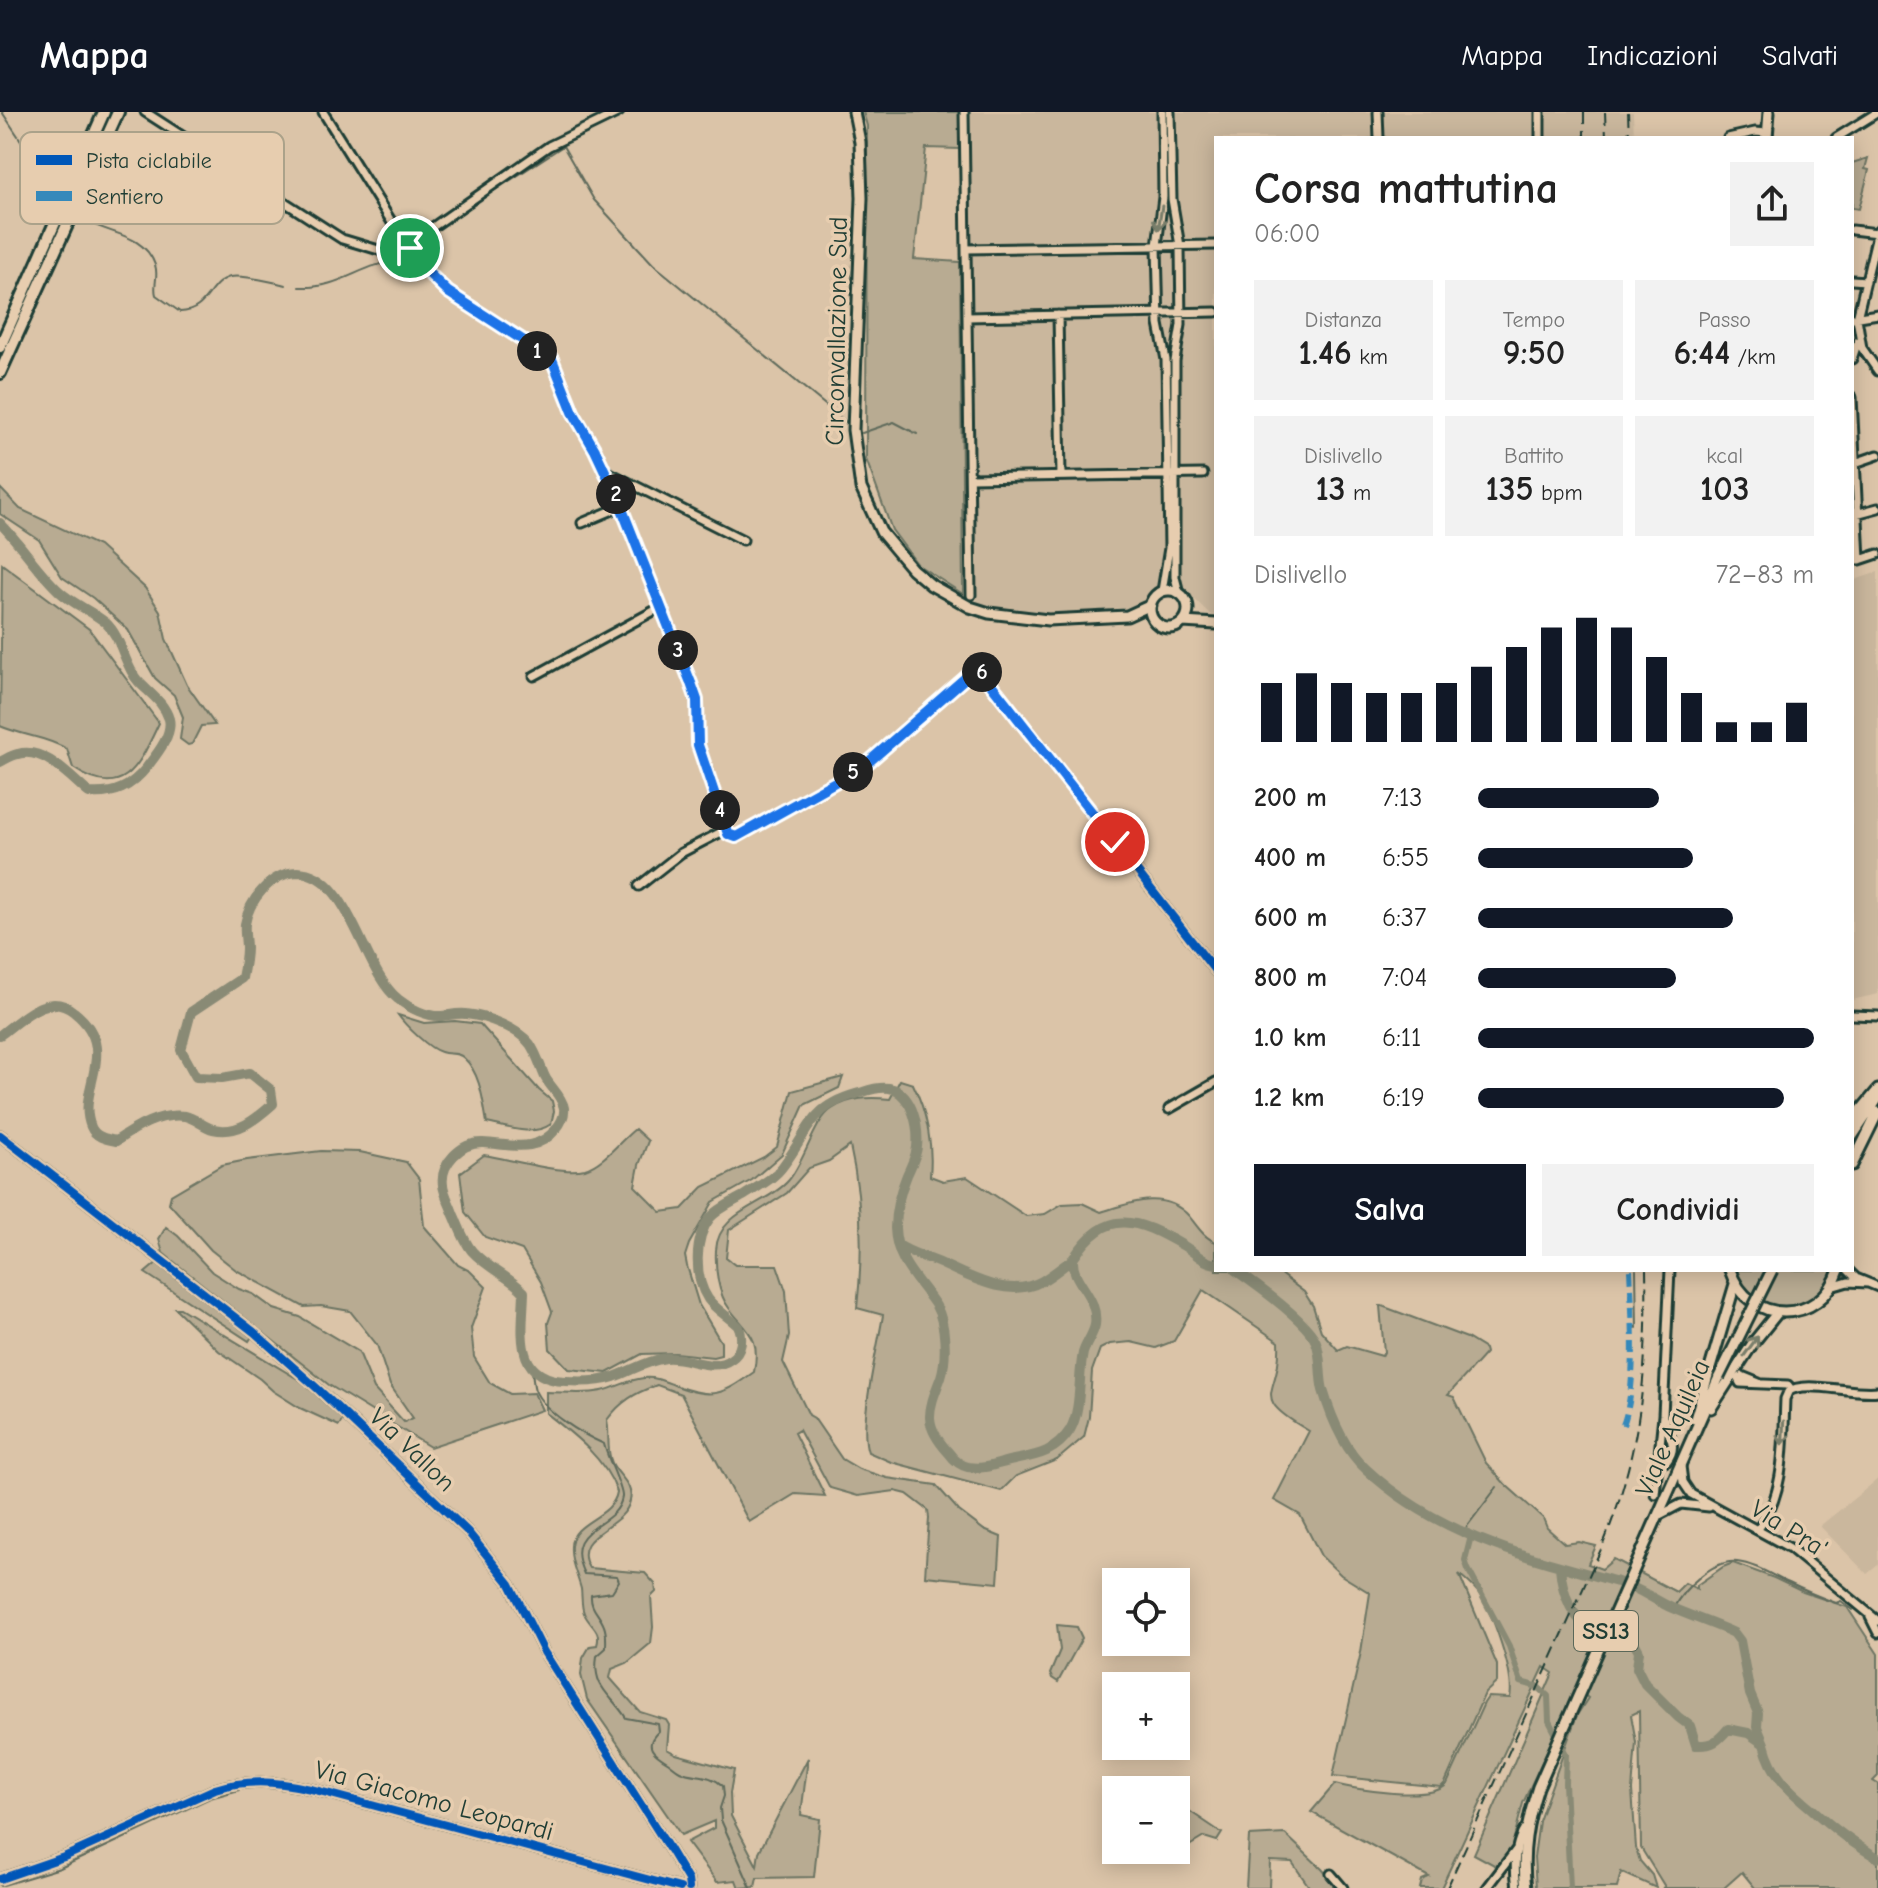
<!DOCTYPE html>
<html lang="it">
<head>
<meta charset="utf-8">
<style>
	:root { --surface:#fff; --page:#f2f2f2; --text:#222; --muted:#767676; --accent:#111827 }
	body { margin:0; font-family:"Comic Neue",sans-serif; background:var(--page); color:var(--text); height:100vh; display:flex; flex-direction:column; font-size:30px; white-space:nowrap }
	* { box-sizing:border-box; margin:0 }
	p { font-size:26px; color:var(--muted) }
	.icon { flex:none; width:44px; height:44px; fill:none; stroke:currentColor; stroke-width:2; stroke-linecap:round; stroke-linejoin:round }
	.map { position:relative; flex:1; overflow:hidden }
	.panel { position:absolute; left:1214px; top:24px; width:640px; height:1136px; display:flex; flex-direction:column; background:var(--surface); border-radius:0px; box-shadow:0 4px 20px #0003 }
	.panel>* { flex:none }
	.fabs { position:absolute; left:1102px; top:1456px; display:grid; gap:16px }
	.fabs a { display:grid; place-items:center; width:88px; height:88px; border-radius:0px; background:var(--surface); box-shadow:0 4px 20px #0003; font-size:40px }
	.pin { position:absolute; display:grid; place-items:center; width:68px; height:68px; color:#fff; margin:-34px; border:4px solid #fff; border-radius:50%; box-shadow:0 2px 8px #0007 }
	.km { position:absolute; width:40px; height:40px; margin:-20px; border-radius:50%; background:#222; color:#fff; font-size:22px; line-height:40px; text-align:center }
	.round { display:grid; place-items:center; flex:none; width:84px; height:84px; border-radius:0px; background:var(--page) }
	.head { display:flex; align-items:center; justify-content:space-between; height:136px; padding:0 40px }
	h1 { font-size:44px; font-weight:600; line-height:60px }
	.stats { display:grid; grid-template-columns:repeat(3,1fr); gap:12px; height:136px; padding:8px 40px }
	.stats div { display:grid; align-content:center; border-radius:0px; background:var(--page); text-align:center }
	.stats b { font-size:34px; font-weight:600 }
	.stats small { font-size:22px; font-weight:400 }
	.stats p { font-size:22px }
	.chart { height:224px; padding:16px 40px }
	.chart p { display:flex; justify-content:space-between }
	.chart svg { width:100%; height:144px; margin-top:8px; stroke:var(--accent); stroke-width:6 }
	.button { display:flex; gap:16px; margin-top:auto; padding:16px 40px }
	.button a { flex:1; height:92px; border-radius:0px; background:var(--accent); color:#fff; font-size:32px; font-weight:600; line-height:92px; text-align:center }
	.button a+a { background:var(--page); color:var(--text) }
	ul { padding:0 40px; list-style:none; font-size:26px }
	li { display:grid; grid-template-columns:128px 96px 1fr; align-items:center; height:60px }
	li i { height:20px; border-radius:10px; background:var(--accent) }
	header { display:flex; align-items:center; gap:48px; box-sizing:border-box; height:112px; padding:0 40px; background:var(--accent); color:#fff }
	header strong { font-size:38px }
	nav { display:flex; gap:44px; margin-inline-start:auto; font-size:28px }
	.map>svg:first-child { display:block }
	.built { fill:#cab79d }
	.green { fill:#b8ab92; stroke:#6c7463; stroke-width:2 }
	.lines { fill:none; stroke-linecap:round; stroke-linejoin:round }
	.stream { stroke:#5f6b5b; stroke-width:2 }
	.canal { stroke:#898a75; stroke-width:6 }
	.river { stroke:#898a75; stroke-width:10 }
	.minor-casing { stroke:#1f3d34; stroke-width:13 }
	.major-casing { stroke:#1f3d34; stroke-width:15 }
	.highway-casing { stroke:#1f3d34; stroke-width:16 }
	.minor { stroke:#e7cdaf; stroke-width:7 }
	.major { stroke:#e7cdaf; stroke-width:9 }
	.highway { stroke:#e7cdaf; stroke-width:10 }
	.rail { stroke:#1f3d34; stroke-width:2; stroke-dasharray:12 6; stroke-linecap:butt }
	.major-bridge-casing { stroke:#1f3d34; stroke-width:15; stroke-linecap:butt }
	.major-bridge { stroke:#e7cdaf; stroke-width:9 }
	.quiet { stroke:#3589bb; stroke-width:6; stroke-dasharray:12 6; stroke-linecap:butt }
	.cycleway-casing { stroke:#e7cdaf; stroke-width:13 }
	.cycleway { stroke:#0057b8; stroke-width:8 }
	.oneway { stroke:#797e6b }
	.route-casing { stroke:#fff; stroke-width:16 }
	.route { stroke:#1a73e8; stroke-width:10 }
	.labels { text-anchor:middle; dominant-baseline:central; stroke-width:7; stroke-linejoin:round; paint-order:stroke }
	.shield { fill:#e7cdaf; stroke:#5b6859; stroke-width:2 }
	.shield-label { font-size:24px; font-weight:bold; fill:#1f3d34 }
	.street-label { font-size:26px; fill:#1f3d34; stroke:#e7cdaf }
	.key { fill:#e7cdaf; stroke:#aba28a; stroke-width:2 }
	.key-label { font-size:22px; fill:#1f3d34 }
</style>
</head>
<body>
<header>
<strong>Mappa</strong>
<nav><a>Mappa</a><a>Indicazioni</a><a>Salvati</a></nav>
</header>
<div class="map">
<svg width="1878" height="1776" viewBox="0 0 1878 1776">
	<rect width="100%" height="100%" fill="#dbc4a8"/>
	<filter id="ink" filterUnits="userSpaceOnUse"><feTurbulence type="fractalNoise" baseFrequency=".0125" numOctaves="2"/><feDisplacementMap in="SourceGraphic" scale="16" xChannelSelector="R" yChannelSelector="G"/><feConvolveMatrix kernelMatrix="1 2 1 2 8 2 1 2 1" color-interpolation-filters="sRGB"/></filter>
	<g filter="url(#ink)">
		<path class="built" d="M964,0H1534L1535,26H1216V503H1211L1182,475H1154L1139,493L1124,498L1035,501L992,496L977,491Z
			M1547,0H1633L1634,26H1547Z
			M1878,460V882L1852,888V469Z
			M1878,1367V1453L1867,1462L1820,1414Z"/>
		<path class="green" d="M863,0H959L960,37L926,36L914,147L960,150L963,482L918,453L892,418L866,347L867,14Z
			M1868,46L1865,57L1869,58L1859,97L1852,96V51Z
			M0,376L20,397L99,434L145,476L160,499L166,527L187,573L215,613L201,614L192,632L188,633L180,627L183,605L174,583L155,566L128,518L93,486L62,465L39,428L0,402Z
			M2,452L89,517L159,611C140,651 125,691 73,656L67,637C45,624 23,624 0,614Z
			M398,903L424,911L455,909L480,912L539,978L552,989L554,999L551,1012C533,1025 507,1015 487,1011C483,990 481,962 464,946C457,939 449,943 441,940C429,937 405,913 398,903Z
			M843,965L839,976L804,993L782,1042L752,1068L713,1090L689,1132L685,1144L687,1154L699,1193L721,1230V1243L713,1245L675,1241L642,1242L607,1261L569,1257L550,1237L548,1211L552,1200L541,1170L522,1138L485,1125L465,1100L460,1061L484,1043C510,1047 561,1063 585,1057C603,1052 620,1029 635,1017L648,1029L639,1053L635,1074L661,1100L682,1097L703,1075L764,1045L777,1035L792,979Z
			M900,968L913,972C927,1000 933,1033 930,1064L943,1069L967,1065L1026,1104L1045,1102L1062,1092L1082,1091L1101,1100C1130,1091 1164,1077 1189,1104C1197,1114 1204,1126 1216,1130V1158H1275L1304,1180L1313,1194L1321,1219L1338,1238L1347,1234L1382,1244L1384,1240L1380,1194H1382L1467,1226L1485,1237L1486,1241L1448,1283L1454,1285L1486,1351L1506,1373L1543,1406L1547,1416L1565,1432L1579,1430L1596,1434L1588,1452L1602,1457L1614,1447L1676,1480L1685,1471L1697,1477V1473L1723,1455L1733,1451L1774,1466L1803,1480L1847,1495L1878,1542V1664L1873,1669L1878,1672V1776H1755L1742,1760L1724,1776H1662L1665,1775L1641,1736L1639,1599L1631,1603L1636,1630L1632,1678L1636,1736L1640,1749L1652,1763L1656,1776L1621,1760L1617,1776H1536L1534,1745L1539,1709L1577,1603L1588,1586L1576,1576L1523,1691L1511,1738L1496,1754L1474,1742L1553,1561L1544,1555L1441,1776H1420L1422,1768L1429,1765L1311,1700L1335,1672C1356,1678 1432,1690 1447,1672L1484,1591L1488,1585L1510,1586C1515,1563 1492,1498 1477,1479C1472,1473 1465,1467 1459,1462L1497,1553V1570L1485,1581L1445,1671L1441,1675L1333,1664L1361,1540L1370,1481L1341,1463L1321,1444L1300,1403L1274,1388L1309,1319C1245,1282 1282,1285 1279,1230L1203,1178L1174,1229L1156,1236L1131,1230L1110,1232L1100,1237L1092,1259L1089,1305L1084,1325L1057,1348L1016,1364L1001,1379L891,1350L868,1340C858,1312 878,1235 883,1203L857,1196C863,1143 862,1086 850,1034L829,1049L809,1056L787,1081L729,1118L726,1146L735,1153H777L786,1179L789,1224L783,1250L809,1303L814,1306L842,1347L859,1357L887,1366L936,1373L959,1399L984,1418L1001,1425L998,1471L925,1464L929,1406L928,1398L907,1382L895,1379L858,1384L830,1376L799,1318L794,1321L825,1384L795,1382L749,1410L681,1282L657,1273C635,1281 621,1289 607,1308C610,1321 606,1339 612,1351C618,1364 634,1372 630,1389C624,1417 569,1422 589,1456L645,1461L655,1472L656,1480L651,1485L653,1515L651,1531L627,1551L612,1557L610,1566L640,1600L666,1608L669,1613L667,1637L676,1642L734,1658L730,1681L731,1704L757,1754L759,1740L808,1646L801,1703L820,1707L814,1765L757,1766L755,1775L739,1776L736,1768L717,1770L687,1730L714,1716V1709L681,1723L587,1587L581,1563L583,1546L590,1534L597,1533C602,1517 589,1514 584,1501C581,1494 582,1484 581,1477C577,1462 570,1449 571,1434C572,1409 613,1406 617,1380C605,1346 573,1322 546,1301V1280C565,1280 584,1283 602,1279C616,1276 630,1267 644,1266C656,1265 664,1269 674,1273C713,1288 722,1283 754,1260C761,1224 748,1221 729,1196C718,1182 715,1156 716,1138C718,1099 767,1093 788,1069C805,1050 814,1008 832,997C849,985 870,985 890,987Z
			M321,1039L360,1040L406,1050L419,1067L424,1114L458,1153L470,1159L486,1175L471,1216L474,1245L490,1271L510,1282L534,1281L542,1298L430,1335L329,1273L163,1141L159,1127L166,1115L178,1124L212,1160L239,1177L253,1182L274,1197L300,1205L359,1240L374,1277L404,1310L413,1306L390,1273L377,1233L350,1199L321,1194L304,1195L236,1158L211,1138L169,1091L171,1083L222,1053L247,1048Z
			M159,1149L253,1223L249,1229L145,1161Z
			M1736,1158H1834C1814,1206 1753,1211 1736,1158Z
			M175,1196H180L301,1269L343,1307L339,1314L300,1296L273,1279L260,1267L219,1239Z
			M1057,1513L1077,1515L1082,1526L1058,1570L1052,1566L1050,1562L1060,1538Z
			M1176,1690L1222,1721L1217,1729L1204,1725L1184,1737L1176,1736Z
			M1285,1722L1322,1757L1338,1776H1310L1292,1750L1270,1749L1269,1776H1246L1249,1724Z"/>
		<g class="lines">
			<path class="stream" d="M2,0L46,66
				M458,102L563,34L594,88L653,152L846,310
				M77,103C101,123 143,118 155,153C159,164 153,173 156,183L180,200C209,199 207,171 230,165C243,162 272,170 286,173
				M299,175C343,177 363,149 400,150
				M862,321L894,310L917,322
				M1636,1158L1637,1216
				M532,1259C533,1265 533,1273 535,1278C544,1300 583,1323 604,1332C607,1346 623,1376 622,1385C617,1418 560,1412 584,1462L617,1464L619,1469L612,1480L591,1483C590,1497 599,1501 604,1514C607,1521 606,1529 606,1536L597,1544C592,1576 611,1582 626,1606L658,1612L659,1619C642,1634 654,1642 669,1651C673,1654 676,1657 680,1659C694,1666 708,1660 723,1674L724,1684L720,1696L721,1708L751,1776
				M1462,1421L1497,1375
				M1673,1497C1683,1477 1713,1447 1737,1450C1755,1452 1773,1464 1789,1471C1805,1479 1820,1485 1836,1491L1841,1489L1853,1498
				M0,1774L60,1756L210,1686L239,1678"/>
			<path class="canal" d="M1471,1424L1465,1448L1468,1457L1509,1534L1521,1570L1538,1575L1548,1584L1549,1609L1566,1642L1565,1671L1570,1776"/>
			<path class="river" d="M0,411C22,433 37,459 60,480C73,492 92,499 106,511C122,526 124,553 138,569C149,581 164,590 169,607C173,623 156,643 147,655C131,675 115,683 89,681C71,666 44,634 18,642C12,643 6,647 0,650
				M0,923C22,907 48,878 74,900C122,938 75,978 91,1015C95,1025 106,1027 116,1029C135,1016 160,1000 185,1004C195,1006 204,1015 213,1017C238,1023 256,1007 273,992L271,978L250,961L222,966L196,965L181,938L191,900L242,866C244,856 246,846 246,836C246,828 244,820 245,812C249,788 271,761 297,760C350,760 362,859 398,887C409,896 427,905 442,904C450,903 458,901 466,902C486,904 518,916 530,932C537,942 540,954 545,965C550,975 562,984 564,996C565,1004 561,1011 556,1017C536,1042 510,1032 483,1031C461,1030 440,1052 443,1073C444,1082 450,1092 453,1101C459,1114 463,1128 472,1139C487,1156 509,1164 524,1180C523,1219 512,1267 566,1269C582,1270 599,1270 614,1265C631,1259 648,1248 666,1246C688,1244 712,1261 731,1247C742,1240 743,1226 739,1215C729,1205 716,1198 708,1187C694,1166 694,1126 710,1106C719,1096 733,1090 745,1083C758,1074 774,1067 783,1054C812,1016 809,993 863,980C872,977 883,974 893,977C913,985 919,1015 917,1035C916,1045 911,1054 907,1063C900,1080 895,1097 895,1116C896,1150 919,1168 936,1194C946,1211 947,1246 941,1265C928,1299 922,1312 949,1341C954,1348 959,1353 968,1355C985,1358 998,1351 1014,1348C1038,1343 1056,1340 1070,1318C1082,1297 1078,1264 1083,1241C1086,1231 1093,1223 1095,1213C1099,1183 1071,1171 1073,1147C1107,1094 1137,1107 1184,1134C1196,1141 1202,1150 1216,1152
				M897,1132C911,1142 927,1145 942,1152C972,1166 1010,1187 1042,1169C1053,1163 1063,1154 1073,1147
				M1235,1158C1255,1172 1307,1209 1316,1230C1322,1245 1319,1263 1323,1278C1331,1305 1345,1338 1366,1357C1436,1423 1529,1446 1618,1470C1638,1475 1654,1488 1672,1496C1693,1505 1714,1512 1734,1521L1740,1529L1750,1582L1758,1601L1757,1615L1764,1632
				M1560,1455C1562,1480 1572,1513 1600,1519C1610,1522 1621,1523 1632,1526L1639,1539L1637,1556L1645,1572L1678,1605L1690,1614L1696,1633C1712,1634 1718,1629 1728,1617L1748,1621L1764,1632C1772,1664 1789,1678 1812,1697C1835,1718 1851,1730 1878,1746"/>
			<defs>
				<path id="minor" d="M145,0L342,127L382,139L398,141
					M323,0L406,133
					M964,0L971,483
					M1162,0L1163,85L1157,134L1159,212L1166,248L1169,436L1162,479
					M1170,0L1172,87L1180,134L1181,213L1175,249V465L1179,481
					M1378,0L1379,26
					M1540,0V26
					M1728,26L1755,20L1767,21
					M1836,26L1878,0
					M1852,118L1877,121
					M1878,118L1857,206L1862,236L1878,259
					M398 139a6 6 0 1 1 12 0a6 6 0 1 1-12 0Z
					M407,133L549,34L619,0
					M966,137L1216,133
					M410,143L448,180L552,247L573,300L595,338L618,387L691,571L697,588L698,633L728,722L736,725L864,654L972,560L980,558L1216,860
					M1852,168L1866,169
					M1058,203L1061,364
					M967,205L1216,200
					M1853,206L1878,202
					M1852,247L1858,229
					M1852,285L1860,448H1852
					M1852,352L1878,343
					M606,359L743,428
					M970,366L1203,362
					M1852,403L1878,396
					M582,411L620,395
					M1860,448L1878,442
					M534,564L661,495
					M639,774L681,741L727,717
					M1852,903L1878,904
					M1169,997L1216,970
					M0,1023L254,1220L319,1278L468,1420L510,1472L544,1540L670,1738L688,1768L689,1776
					M1848,1158L1856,1166L1878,1175
					M1831,1175L1848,1170L1868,1171
					M1759,1271L1742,1264L1738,1267L1740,1271L1788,1273L1791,1277
					M1660,1345L1664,1350L1667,1349C1679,1333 1668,1325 1665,1308
					M1681,1354L1683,1370L1691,1382L1790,1436L1878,1509
					M1655,1382L1663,1303L1670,1158
					M1658,1404L1681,1392L1709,1395
					M1758,1417C1786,1383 1783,1329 1785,1287L1788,1280C1804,1267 1854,1283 1878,1279
					M1870,1505L1878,1521
					M1331,1762L1343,1776
					M0,1767L64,1745L215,1677C254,1665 289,1671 327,1681L680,1776
					M1487,1776L1516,1738
					M1517,1776C1514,1756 1514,1730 1527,1714"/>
				<path id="major" d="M854,0L860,30L862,86L853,318L861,376L881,420L912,457L931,473L970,495L989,501L1048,508L1127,504L1151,493
					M1767,26L1769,0
					M1150 497a19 19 0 1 1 38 0a19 19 0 1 1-38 0Z
					M1183,510L1216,512
					M1852,1009L1878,978
					M1852,1025L1878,986
					M1852,1053L1878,1000
					M1730,1158C1748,1214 1821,1214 1839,1158
					M1711,1296L1753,1231L1778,1200
					M1695,1307L1735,1172
					M1526,1776C1521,1741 1527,1709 1538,1675L1719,1265"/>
				<path id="highway" d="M0,235L104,0
					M0,261L118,0"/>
			</defs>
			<use href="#minor" class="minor-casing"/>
			<use href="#major" class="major-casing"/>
			<use href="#highway" class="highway-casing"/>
			<use href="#minor" class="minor"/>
			<use href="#major" class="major"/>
			<use href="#highway" class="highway"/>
			<path class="rail" d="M1584,0V26
				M1605,0L1606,26
				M1628,0L1629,26
				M1447,1776L1602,1435C1641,1340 1648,1260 1646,1158"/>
			<defs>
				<path id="major-bridge" d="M1719,1265L1772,1158"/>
			</defs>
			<use href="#major-bridge" class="major-bridge-casing"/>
			<use href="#major-bridge" class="major-bridge"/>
			<path class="quiet" d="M1623,1313C1638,1274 1632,1200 1630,1158"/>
			<defs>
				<path id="cycleway" d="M410,143L448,180L552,247L573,300L595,338L618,387L691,571L697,588L698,633L728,722L736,725L864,654L972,560L980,558L1216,860
					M0,1023L254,1220L319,1278L468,1420L510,1472L544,1540L670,1738L688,1768L689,1776
					M0,1767L64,1745L215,1677C254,1665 289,1671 327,1681L680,1776"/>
			</defs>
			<use href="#cycleway" class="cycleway-casing"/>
			<use href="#cycleway" class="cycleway"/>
		</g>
		<defs><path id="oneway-shaft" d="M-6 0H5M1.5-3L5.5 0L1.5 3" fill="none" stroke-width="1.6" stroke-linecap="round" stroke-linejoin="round" transform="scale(2)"/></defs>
		<g class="oneway">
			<use href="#oneway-shaft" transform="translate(1160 106) rotate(99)"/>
			<use href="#oneway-shaft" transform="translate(1751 1234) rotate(-54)"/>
			<use href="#oneway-shaft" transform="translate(1783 1321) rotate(93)"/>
		</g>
	</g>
	<g class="lines" filter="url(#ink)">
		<defs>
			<path id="route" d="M410,136V143L448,180L552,247L573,300L595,338L618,387L691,571L697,588L698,633L728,722L736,725L864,654L972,560L980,558L1115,730"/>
		</defs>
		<use href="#route" class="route-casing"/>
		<use href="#route" class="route"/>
	</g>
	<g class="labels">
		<rect class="shield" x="1574" y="1499" width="64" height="40" rx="6"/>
		<g class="shield-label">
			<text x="1606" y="1519">SS13</text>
		</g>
		<g class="street-label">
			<text transform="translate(837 219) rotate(-89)">Circonvallazione Sud</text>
			<text transform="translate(1673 1316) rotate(-66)">Viale Aquileia</text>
			<text transform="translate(412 1338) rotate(44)">Via Vallon</text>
			<text transform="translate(1789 1417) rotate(32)">Via Pra'</text>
			<text transform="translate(434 1689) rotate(15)">Via Giacomo Leopardi</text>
		</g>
	</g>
	<rect x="20" y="20" width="264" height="92" rx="12" class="key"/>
	<rect x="36" y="43" width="36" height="10" fill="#0057b8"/>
	<rect x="36" y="79" width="36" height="10" fill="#3589bb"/>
	<g class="key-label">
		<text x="86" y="56">Pista ciclabile</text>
		<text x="86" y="92">Sentiero</text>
	</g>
</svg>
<div class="fabs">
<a><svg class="icon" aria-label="locate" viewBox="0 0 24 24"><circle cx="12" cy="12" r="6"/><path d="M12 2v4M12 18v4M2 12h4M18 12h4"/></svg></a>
<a>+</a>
<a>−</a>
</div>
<div class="pin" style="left:410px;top:136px;background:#1e9e55"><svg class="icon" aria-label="arrive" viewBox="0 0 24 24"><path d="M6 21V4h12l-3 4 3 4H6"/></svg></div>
<div class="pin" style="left:1115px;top:730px;background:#d93025"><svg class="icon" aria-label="check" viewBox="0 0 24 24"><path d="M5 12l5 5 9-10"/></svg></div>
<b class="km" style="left:537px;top:239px">1</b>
<b class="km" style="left:616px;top:382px">2</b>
<b class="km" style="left:678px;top:538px">3</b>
<b class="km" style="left:720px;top:698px">4</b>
<b class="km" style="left:853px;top:660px">5</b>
<b class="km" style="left:982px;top:560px">6</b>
<section class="panel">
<div class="head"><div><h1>Corsa mattutina</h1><p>06:00</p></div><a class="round"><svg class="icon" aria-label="share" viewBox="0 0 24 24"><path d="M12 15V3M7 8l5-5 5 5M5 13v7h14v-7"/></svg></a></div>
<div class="stats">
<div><p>Distanza</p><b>1.46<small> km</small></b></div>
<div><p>Tempo</p><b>9:50</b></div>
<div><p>Passo</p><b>6:44<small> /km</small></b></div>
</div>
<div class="stats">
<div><p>Dislivello</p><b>13<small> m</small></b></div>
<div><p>Battito</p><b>135<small> bpm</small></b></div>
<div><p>kcal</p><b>103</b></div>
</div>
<div class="chart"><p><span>Dislivello</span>72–83 m</p>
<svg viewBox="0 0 160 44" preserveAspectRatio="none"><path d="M5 44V26M15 44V23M25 44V26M35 44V29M45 44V29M55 44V26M65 44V21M75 44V15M85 44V9M95 44V6M105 44V9M115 44V18M125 44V29M135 44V38M145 44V38M155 44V32"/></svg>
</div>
<ul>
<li><b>200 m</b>7:13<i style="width:54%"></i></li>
<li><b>400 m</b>6:55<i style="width:64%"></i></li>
<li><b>600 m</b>6:37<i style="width:76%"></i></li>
<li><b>800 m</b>7:04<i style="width:59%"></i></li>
<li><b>1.0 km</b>6:11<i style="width:100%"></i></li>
<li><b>1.2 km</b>6:19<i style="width:91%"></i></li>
</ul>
<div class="button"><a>Salva</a><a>Condividi</a></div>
</section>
</div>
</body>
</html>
